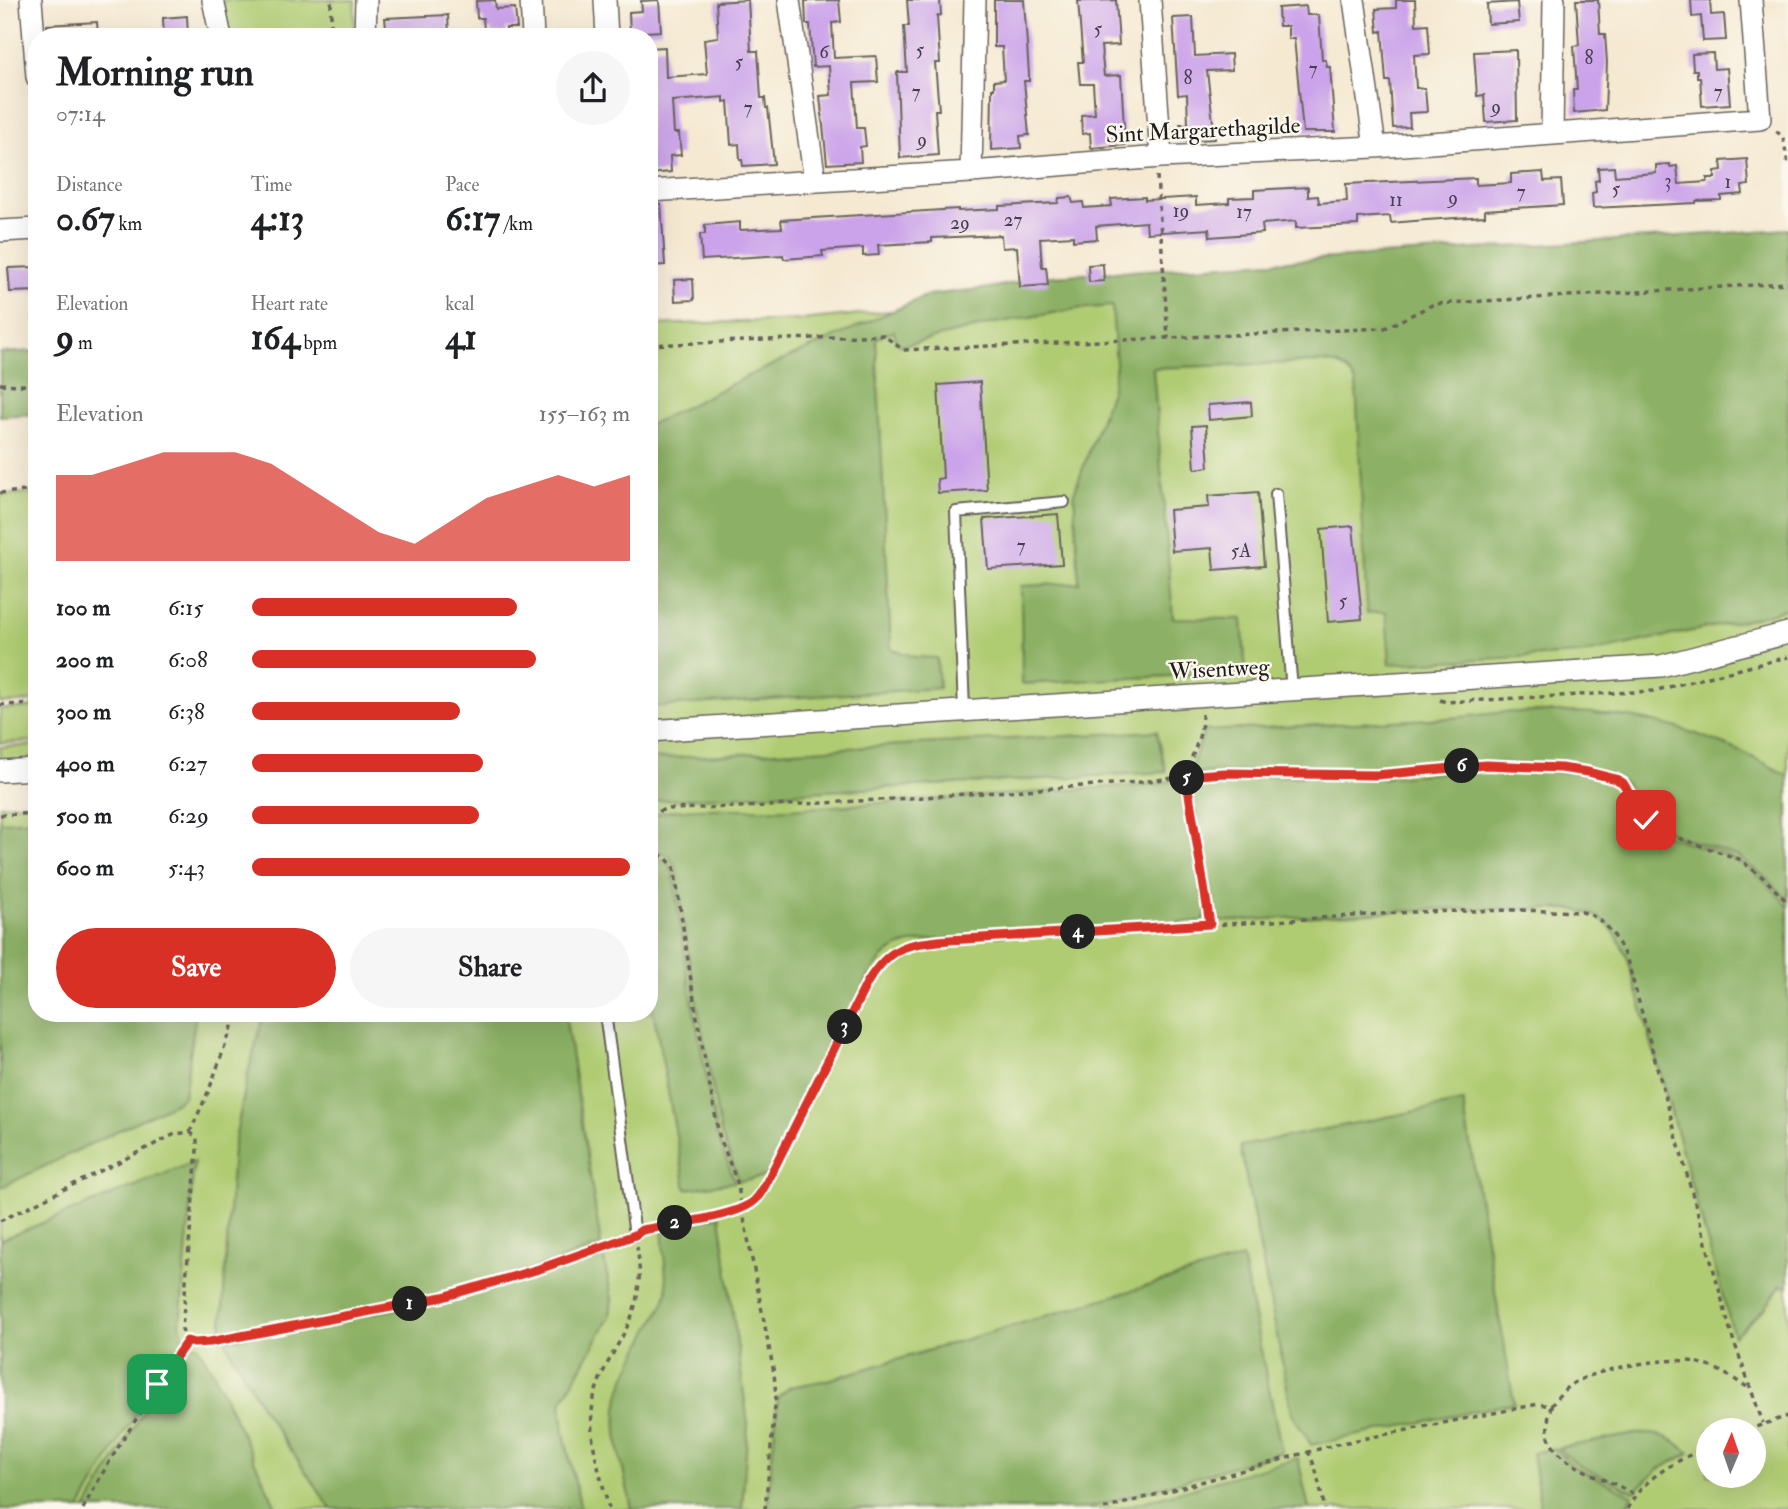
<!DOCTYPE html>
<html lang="en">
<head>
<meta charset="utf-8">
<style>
	:root { --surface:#fff; --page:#f6f6f6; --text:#202124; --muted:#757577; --accent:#d93025 }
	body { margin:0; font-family:"IM FELL Double Pica",serif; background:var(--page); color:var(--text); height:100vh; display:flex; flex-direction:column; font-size:26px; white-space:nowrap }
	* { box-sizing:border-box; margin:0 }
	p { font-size:23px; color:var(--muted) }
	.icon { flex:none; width:38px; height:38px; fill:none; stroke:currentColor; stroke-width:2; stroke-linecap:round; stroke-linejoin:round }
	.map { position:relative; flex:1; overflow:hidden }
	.side { position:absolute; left:28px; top:28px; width:630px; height:994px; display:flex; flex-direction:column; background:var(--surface); border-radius:28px; box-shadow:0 7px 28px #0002 }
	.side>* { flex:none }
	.needle { width:46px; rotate:2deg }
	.buttons { position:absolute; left:1696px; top:1418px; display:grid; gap:14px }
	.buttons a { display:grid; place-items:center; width:70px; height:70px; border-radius:50%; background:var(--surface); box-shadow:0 7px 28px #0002; font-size:35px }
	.pin { position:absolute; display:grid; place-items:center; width:60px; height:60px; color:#fff; margin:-30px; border-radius:14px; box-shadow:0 4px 10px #0006 }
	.km { position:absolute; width:35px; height:35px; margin:-18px; border-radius:50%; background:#222; color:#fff; font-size:19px; line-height:35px; text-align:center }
	.round { display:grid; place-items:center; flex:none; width:74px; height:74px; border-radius:37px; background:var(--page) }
	.headline { display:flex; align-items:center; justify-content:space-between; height:119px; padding:0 28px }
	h1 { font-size:38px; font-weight:800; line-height:52px }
	.stats { display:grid; grid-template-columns:repeat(3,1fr); gap:10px; height:119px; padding:7px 28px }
	.stats div { display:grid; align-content:center }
	.stats b { font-size:35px; font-weight:800 }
	.stats small { font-size:19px; font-weight:400 }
	.stats p { font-size:19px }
	.chart { height:196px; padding:14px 28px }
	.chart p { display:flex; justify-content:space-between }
	.chart svg { width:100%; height:126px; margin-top:7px; fill:var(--accent); opacity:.7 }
	.action { display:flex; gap:14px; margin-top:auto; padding:14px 28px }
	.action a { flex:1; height:80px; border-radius:42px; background:var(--accent); color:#fff; font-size:28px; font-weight:800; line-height:80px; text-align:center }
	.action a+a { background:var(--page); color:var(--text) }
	ul { padding:0 28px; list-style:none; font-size:23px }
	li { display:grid; grid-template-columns:112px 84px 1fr; align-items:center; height:52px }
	li i { height:18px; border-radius:9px; background:var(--accent) }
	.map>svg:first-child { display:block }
	.green { fill:#b0cc73; stroke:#667448; stroke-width:2; fill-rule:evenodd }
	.forest { fill:#8cb065; stroke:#546640; stroke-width:2 }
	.building { fill:#cba3ea }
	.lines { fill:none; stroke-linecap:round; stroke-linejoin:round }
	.lane-casing { stroke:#68645c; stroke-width:14 }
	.street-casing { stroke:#68645c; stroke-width:24 }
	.path { stroke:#68645c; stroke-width:3.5; stroke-dasharray:5 5; stroke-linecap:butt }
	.lane { stroke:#fff; stroke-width:10 }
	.street { stroke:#fff; stroke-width:21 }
	.route-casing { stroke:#fff; stroke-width:14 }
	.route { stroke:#d93025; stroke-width:9 }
	.labels { text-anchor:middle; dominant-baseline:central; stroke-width:5; stroke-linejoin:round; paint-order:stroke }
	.number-label { font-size:19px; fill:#483e50 }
	.street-label { font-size:23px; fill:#1c1c1c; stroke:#fbf7ec }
</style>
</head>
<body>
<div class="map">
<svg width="1788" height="1509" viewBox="0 0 1788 1509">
	<rect width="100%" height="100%" fill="#fbf7ec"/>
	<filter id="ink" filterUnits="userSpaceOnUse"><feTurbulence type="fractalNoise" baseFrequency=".0143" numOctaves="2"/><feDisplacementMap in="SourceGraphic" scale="14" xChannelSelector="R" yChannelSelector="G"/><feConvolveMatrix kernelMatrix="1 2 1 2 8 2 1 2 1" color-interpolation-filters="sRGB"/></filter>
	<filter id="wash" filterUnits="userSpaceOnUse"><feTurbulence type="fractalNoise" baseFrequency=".00686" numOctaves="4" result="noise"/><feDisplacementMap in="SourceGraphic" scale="28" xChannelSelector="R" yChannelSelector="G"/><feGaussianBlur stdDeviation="1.57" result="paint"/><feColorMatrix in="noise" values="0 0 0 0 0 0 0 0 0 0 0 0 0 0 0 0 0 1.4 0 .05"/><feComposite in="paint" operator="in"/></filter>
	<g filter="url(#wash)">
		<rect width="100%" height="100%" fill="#f5e9d2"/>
		<path class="green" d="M222,0H355L354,37H229Z
			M1788,239V1509H0V805L37,803V1013H649V325L801,320L970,303ZM1708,1430H1754V1475H1708Z
			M37,492V701L0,703V495Z
			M37,707V741L0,743V709Z
			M37,745V761L0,763V747Z"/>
		<path class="forest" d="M1788,229V608L1760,617L1580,654L1390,664L1386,612L1367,613L1356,383C1346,365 1338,363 1318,362L1153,368L1173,618L1242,619L1246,672L1022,684L1021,586L1079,583L1074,493L1112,388L1116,365L1112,306L1076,309L995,323L902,346L896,342L894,331L876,338L891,649L915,657L937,658L939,688L649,707V425L748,376L928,295L989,288L1052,276Z
			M37,351V414L0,416V353Z
			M1507,712C1539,713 1573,710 1605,714C1670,720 1732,744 1788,776V900L1765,877L1739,857L1675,835L1656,824L1639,808L1625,783L1614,776L1593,771L1560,766L1491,763L1318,773L1219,771L1189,774L1204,731L1450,718Z
			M1157,731L1166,772L649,801V759Z
			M1495,767L1580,773L1617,782L1622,785C1629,796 1633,808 1642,818C1666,844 1705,844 1735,860C1756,870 1773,889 1788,906V1288L1781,1285L1765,1308L1734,1336L1629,963C1617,930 1605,912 1568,909H1441L1216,922L1211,916L1189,777L1224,775L1384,778Z
			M1185,779L1207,909L1206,916L1202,921L946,939C896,943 886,945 861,990L768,1176L739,1181L721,1134L690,965L675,865L669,856L649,848V816C683,804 748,811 787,809C908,802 1030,793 1152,784Z
			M37,820V1013H196L184,1096L175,1103L0,1188V822Z
			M649,854L669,863L673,873L687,972L717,1135L735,1182L686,1189L649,988Z
			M264,1013H565L601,1245L543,1266L429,1299L221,1339L233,1149L249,1069Z
			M1463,1102L1514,1403L1311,1445L1292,1413L1240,1146Z
			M194,1162L180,1325L184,1340L121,1437L80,1509H0V1240Z
			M720,1216L748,1424L742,1509H632C624,1473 611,1432 619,1396C626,1368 651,1329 664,1302L667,1291L662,1228Z
			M602,1249L612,1299L610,1316L561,1404L564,1433L581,1509H331L264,1411L225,1341L430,1302L489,1286Z
			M1242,1258L1282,1452L1085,1509H767L778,1397L790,1387L828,1380Z
			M189,1344L197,1345L215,1376L277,1509H86L148,1403Z
			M1635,1434C1662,1433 1669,1436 1690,1453L1659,1469L1634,1492L1576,1464L1558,1448Z
			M1554,1448L1574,1467L1632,1495L1625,1509H1541L1532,1453Z
			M1298,1458L1309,1509H1118Z"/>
		<g id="blocks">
			<path class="building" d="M495,0L496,9L515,8L517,28H506V33L492,34L491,29L484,30L483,18H477L476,1Z
				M659,0L661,31L630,33L629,12L642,11L641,1Z
				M748,0L751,51H758L761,98H765L766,108H768L774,164L743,166L742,160H740L739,144L731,145L728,101L724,102V97L672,101L674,133H679L681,155L670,156L671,172L649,174V48L665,47L666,77L707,74L704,39L718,37L716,2Z
				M839,0L841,22L832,23L834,58L876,56L878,82L854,83L857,128H864L866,146L860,147L861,162L827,164L820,96L831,95L829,66L813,67L810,24H806L805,1Z
				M907,0H940L941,15L937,16L940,63H935L939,110H935L938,155L900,158L897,72H907L904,26H909Z
				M994,0H1024L1029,75V81H1024L1029,135L1020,136L1021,148L991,150L992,89H994V81L1004,80L1002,47H994Z
				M1116,0L1119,45L1101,46L1104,76L1121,75L1125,145L1091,148L1090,133L1082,134L1081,115L1095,114L1093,84H1080L1078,62H1083L1078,1Z
				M1396,0H1415L1416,25L1428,24L1430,54L1414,55L1416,88H1425L1427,112L1409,113L1410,127L1393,128L1390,81H1386L1382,31L1378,32L1376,9L1396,8Z
				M1576,0H1598L1600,34H1605L1607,62L1605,110L1574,113L1573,90H1577L1574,46L1579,45Z
				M1691,0H1710L1711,15L1724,14L1726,40L1703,41L1701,16L1692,17Z
				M1517,2L1519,22L1488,24L1487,4Z
				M1306,6L1307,15H1319L1322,60H1326L1327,67H1330L1335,132H1303L1294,38L1288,39V26H1279L1278,8Z
				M448,15L449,35L387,37L385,18Z
				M187,16L188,37H164L163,18Z
				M1193,17L1195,56L1231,54L1232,70L1207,71L1215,139L1181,141L1180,124H1188L1187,94L1178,95L1173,18Z
				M97,22L98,37H48L47,25Z
				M1516,50L1517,120L1486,122L1484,95L1477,96L1474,52Z
				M1713,53L1714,69L1727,68L1730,104L1702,106L1700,77H1697V70H1693L1692,54Z
				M1747,159L1749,185L1742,186L1743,194L1721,196V200L1696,201V203L1593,208L1592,193L1596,192L1595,181L1599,180L1598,168L1614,167L1615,176L1656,173V165L1670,164V167L1677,166L1679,184L1707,182V178H1715V171L1722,170L1721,161Z
				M1543,172L1544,181L1561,180L1563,205L1485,210V216L1426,220L1391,223L1390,216L1358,218V225L1296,228V221L1262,224L1263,233L1210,237L1209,229L1147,233L1146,222L1096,226L1097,239L1073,241V236L1040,238L1042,267H1046L1048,285L1020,287L1017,247L1002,248L1001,235L932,238V242L878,245L879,255L863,256V248L822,251L823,256L784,259L783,255L702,260L700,234H705V225L740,222V230L782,228L781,220L958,209V211L999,209V206L1058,203L1059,198L1071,197L1073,203L1083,202L1084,208L1112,206L1111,199L1145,197V200L1196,197V205L1229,203V198L1254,197V190L1308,187V197L1318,196L1319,203L1347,201L1346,184L1476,178V185L1511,183V174Z
				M661,204L665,265L649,266V205Z
				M1103,264L1104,281L1089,282L1088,265Z
				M37,267V291L10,292L8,268Z
				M693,279L694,300L675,301L674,280Z
				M980,382L987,490L938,493L937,479L943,478L938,385Z
				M1251,402L1252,416L1209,420L1208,405Z
				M1206,425L1209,467L1195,469L1192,426Z
				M1258,492L1264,566L1214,570L1212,548L1172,551L1169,510L1209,507L1208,496Z
				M1058,514L1062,564L988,569L984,519Z
				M1353,526L1362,619L1328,622L1321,529Z"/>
		</g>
	</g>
	<g filter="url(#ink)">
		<use href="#blocks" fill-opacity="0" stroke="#68645c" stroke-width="2"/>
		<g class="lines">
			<defs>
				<path id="lane" d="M1276,494L1292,691
					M964,710L956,512L1064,502
					M605,1013L635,1235"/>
				<path id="street" d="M31,0L37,77
					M213,0L221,37
					M531,0L533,37
					M605,0L607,37
					M789,0L815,181
					M1150,0L1161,157
					M1354,0L1375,147
					M365,37L366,0
					M1552,134L1554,0
					M971,172L975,0
					M649,191L971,172L1161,157L1375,147L1760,119L1751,0
					M0,231L37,229
					M649,731L1661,666L1788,633
					M0,771L37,769"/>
			</defs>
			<use href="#lane" class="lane-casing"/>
			<use href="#street" class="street-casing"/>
			<path class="path" d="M331,37V0
				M1776,131L1783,137L1788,164
				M1157,176L1168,338
				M649,345L883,335L903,350L1385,328L1434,304L1788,283
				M0,384L37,386
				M0,493L37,490
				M1440,700L1446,702L1653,691L1788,657
				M0,705L37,704
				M1202,714C1203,737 1191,754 1186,776L1210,924
				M649,813L668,809L769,806L895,799L1140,782L1206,774L1376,775L1486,765L1561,768L1588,772L1617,779L1623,783L1646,820L1673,836L1739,859L1765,879L1788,903
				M0,815L37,813
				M649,851L665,857L674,867L695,1007L719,1135L737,1182L774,1373L776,1396L765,1509
				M190,1132L197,1138V1150L182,1329L187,1341L194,1343L210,1342L443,1297L539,1269L624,1239
				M0,1221L175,1134L190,1132L209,1090L237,1013
				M646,1229L720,1215L743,1208L757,1199L774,1168L867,983C877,966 887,952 906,945L1412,912L1517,910L1582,912C1608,919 1618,940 1628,963L1732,1336L1763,1423
				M1551,1406C1549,1414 1547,1424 1548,1433C1554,1468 1610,1477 1634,1495
				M1747,1430L1788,1416
				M1308,1451L1315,1467L1325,1509
				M83,1509C113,1450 152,1397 187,1341
				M609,1509C601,1476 587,1438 593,1404C597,1377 613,1355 625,1331C639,1305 642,1276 637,1247
				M1104,1509L1337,1444L1539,1404L1551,1406C1556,1399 1562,1391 1569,1386C1592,1369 1667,1356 1695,1362C1715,1366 1732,1378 1749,1388
				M1627,1509C1644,1476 1676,1462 1708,1446"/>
			<use href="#lane" class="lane"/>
			<use href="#street" class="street"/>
		</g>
	</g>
	<g class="lines" filter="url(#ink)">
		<defs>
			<path id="route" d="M157,1384L187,1341L194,1343L210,1342L443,1297L539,1269L635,1235L642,1230C667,1225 736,1217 754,1201C763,1193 768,1179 774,1168L867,983C890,945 907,944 949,940L1210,924L1186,776L1224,773L1376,775L1486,765L1561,768L1588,772L1616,779L1623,783L1646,820"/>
		</defs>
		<use href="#route" class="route-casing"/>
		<use href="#route" class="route"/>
	</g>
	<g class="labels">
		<g class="number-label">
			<text x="1098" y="29">5</text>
			<text x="920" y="50">5</text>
			<text x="824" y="52">6</text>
			<text x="1589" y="58">8</text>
			<text x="739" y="62">5</text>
			<text x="1313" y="69">7</text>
			<text x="1188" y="78">8</text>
			<text x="916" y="92">7</text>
			<text x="1718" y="92">7</text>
			<text x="1496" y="107">9</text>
			<text x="748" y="108">7</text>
			<text x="922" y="140">9</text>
			<text x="1668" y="181">3</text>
			<text x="1728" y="182">1</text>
			<text x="1616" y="189">5</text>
			<text x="1521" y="192">7</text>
			<text x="1453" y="198">9</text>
			<text x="1396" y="200">11</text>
			<text x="1181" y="211">19</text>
			<text x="1244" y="212">17</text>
			<text x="1013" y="220">27</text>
			<text x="960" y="223">29</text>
			<text x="1021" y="546">7</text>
			<text x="1241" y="551">5A</text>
			<text x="1343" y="601">5</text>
		</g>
		<g class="street-label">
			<text transform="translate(1203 130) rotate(-3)">Sint Margarethagilde</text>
			<text transform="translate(1219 669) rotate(-3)">Wisentweg</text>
		</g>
	</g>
</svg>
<div class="buttons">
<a><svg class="needle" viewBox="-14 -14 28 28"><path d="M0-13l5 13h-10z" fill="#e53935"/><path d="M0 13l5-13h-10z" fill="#757577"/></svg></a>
</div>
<div class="pin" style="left:157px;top:1384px;background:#1e9e55"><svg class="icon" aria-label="arrive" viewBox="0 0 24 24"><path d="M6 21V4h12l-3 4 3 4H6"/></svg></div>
<div class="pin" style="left:1646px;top:820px;background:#d93025"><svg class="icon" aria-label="check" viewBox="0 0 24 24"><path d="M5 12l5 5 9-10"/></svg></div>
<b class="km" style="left:410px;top:1304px">1</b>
<b class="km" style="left:675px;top:1223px">2</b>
<b class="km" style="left:845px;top:1027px">3</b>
<b class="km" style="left:1078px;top:932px">4</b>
<b class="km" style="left:1187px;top:778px">5</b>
<b class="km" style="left:1462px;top:766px">6</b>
<section class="side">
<div class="headline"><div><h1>Morning run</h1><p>07:14</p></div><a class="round"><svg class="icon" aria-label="share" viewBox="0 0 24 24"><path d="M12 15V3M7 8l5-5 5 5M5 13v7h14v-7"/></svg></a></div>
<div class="stats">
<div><p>Distance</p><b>0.67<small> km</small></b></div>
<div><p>Time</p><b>4:13</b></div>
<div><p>Pace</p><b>6:17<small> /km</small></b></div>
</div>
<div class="stats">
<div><p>Elevation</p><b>9<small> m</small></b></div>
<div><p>Heart rate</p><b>164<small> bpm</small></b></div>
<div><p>kcal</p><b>41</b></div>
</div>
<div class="chart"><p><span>Elevation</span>155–163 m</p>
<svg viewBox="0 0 160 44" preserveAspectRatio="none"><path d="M0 44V14L10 14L20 10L30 6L40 6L50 6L60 10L70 18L80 26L90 34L100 38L110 30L120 22L130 18L140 14L150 18L160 14V44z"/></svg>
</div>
<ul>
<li><b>100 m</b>6:15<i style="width:70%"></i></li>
<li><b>200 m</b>6:08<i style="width:75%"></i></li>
<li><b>300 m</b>6:38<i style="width:55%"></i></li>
<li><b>400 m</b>6:27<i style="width:61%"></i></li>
<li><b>500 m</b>6:29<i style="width:60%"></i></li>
<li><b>600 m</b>5:43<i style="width:100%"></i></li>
</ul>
<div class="action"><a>Save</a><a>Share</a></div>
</section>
</div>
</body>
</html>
